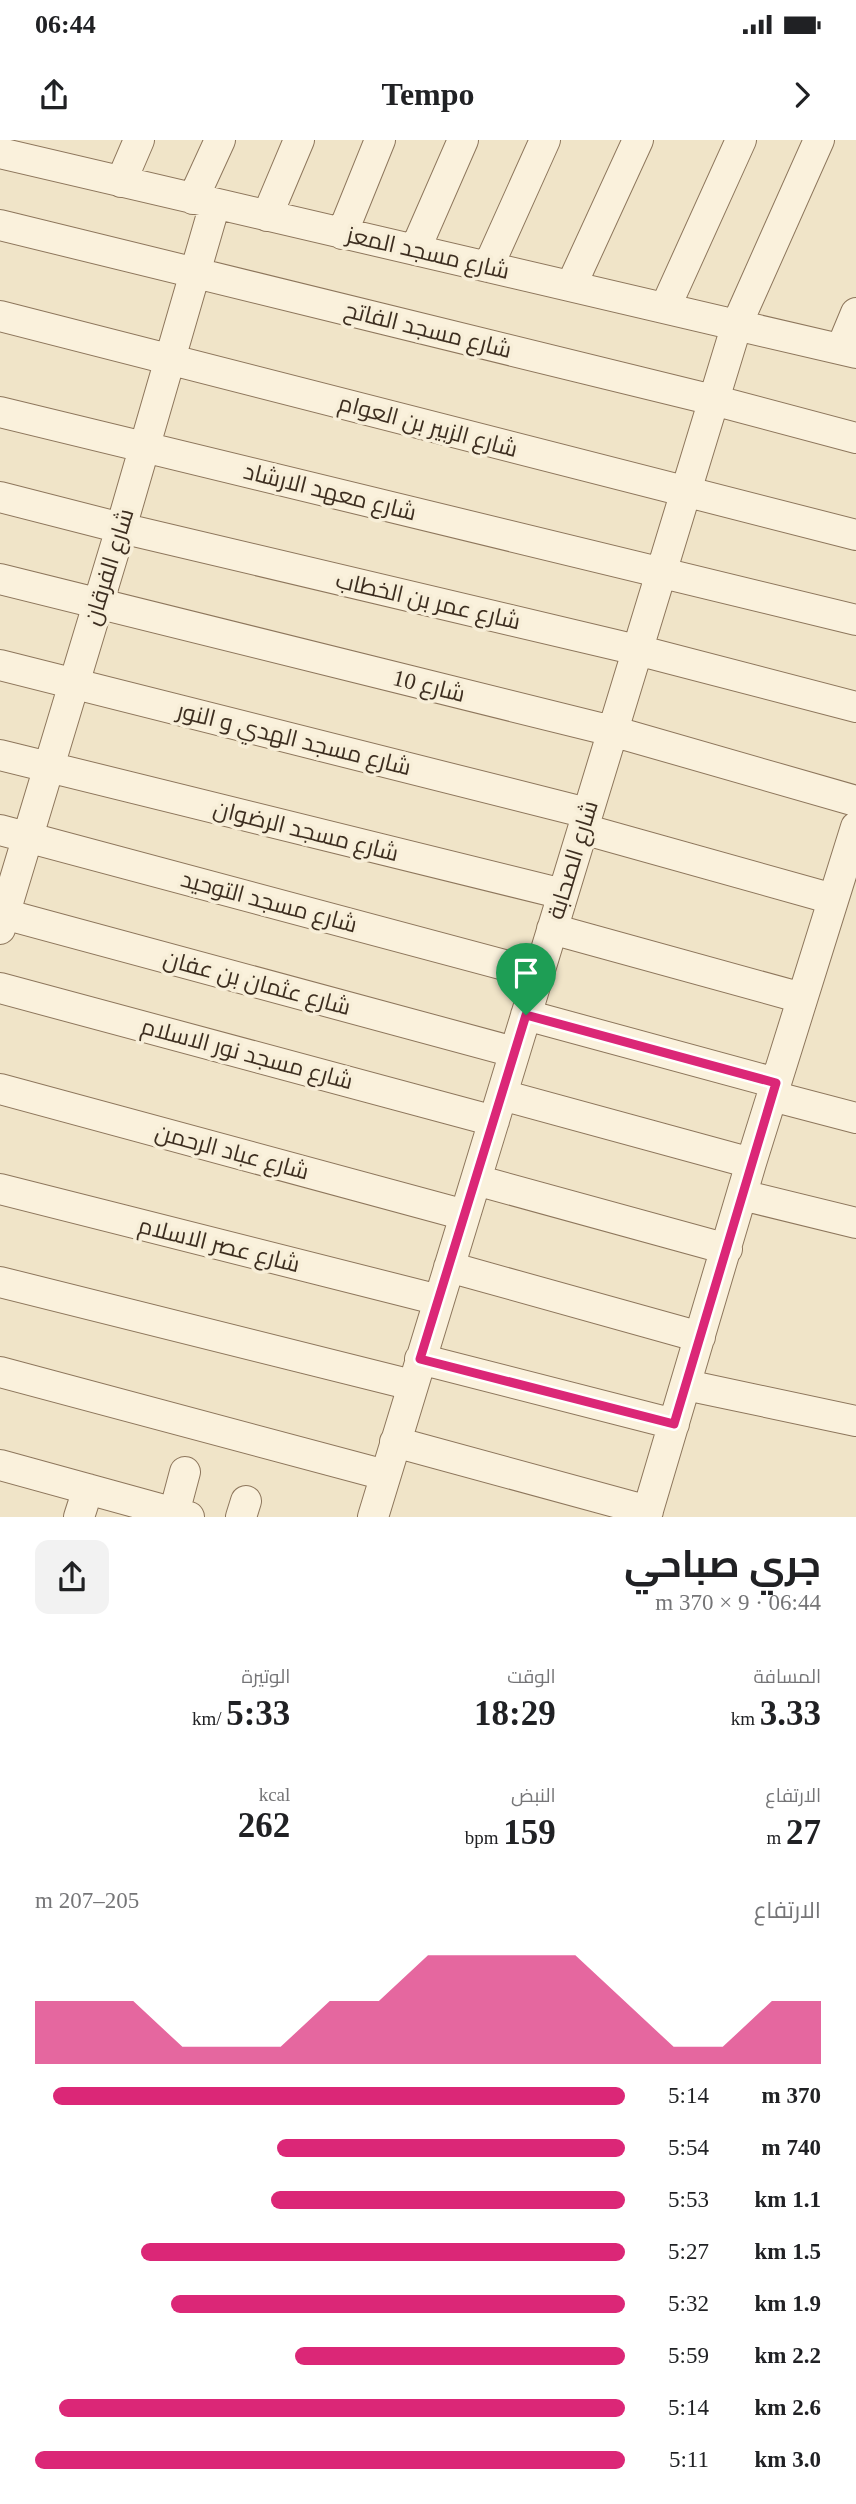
<!DOCTYPE html>
<html lang="ar">
<head>
<meta charset="utf-8">
<style>
	:root { --surface:#fff; --page:#f2f2f2; --text:#202124; --muted:#757577; --accent:#db2777 }
	body { margin:0; font-family:"Times New Roman",Cairo,serif; background:var(--page); color:var(--text); direction:rtl; height:100vh; display:flex; flex-direction:column; font-size:26px; white-space:nowrap }
	* { box-sizing:border-box; margin:0 }
	p { font-size:23px; color:var(--muted) }
	.icon { flex:none; width:38px; height:38px; fill:none; stroke:currentColor; stroke-width:2; stroke-linecap:round; stroke-linejoin:round }
	.map { position:relative; height:1377px; overflow:hidden; direction:ltr }
	.drawer { display:flex; flex-direction:column; background:var(--surface); flex:1 }
	.drawer>* { flex:none }
	.pin { position:absolute; display:grid; place-items:center; width:60px; height:60px; color:#fff; margin:-72px -30px; border-radius:50% 50% 50% 0; rotate:-45deg; box-shadow:0 0 7px #0007 }
	.pin .icon { rotate:45deg }
	.round { display:grid; place-items:center; flex:none; width:74px; height:74px; border-radius:14px; background:var(--page) }
	.summary { display:flex; align-items:center; justify-content:space-between; height:119px; padding:0 35px }
	h1 { font-size:38px; font-weight:700; line-height:52px }
	.metrics { display:grid; grid-template-columns:repeat(3,1fr); gap:10px; height:119px; padding:7px 35px }
	.metrics div { display:grid; align-content:center }
	.metrics b { font-size:35px; font-weight:700 }
	.metrics small { font-size:19px; font-weight:400 }
	.metrics p { font-size:19px }
	.chart { height:196px; padding:14px 35px }
	.chart p { display:flex; justify-content:space-between }
	.chart svg { width:100%; height:126px; margin-top:7px; fill:var(--accent); opacity:.7 }
	ul { padding:0 35px; list-style:none; font-size:23px }
	li { display:grid; grid-template-columns:112px 84px 1fr; align-items:center; height:52px }
	li i { height:18px; border-radius:9px; background:var(--accent) }
	.status { display:flex; justify-content:space-between; align-items:center; height:49px; padding:0 35px; background:var(--surface); direction:ltr }
	.status svg { height:19px; fill:currentColor }
	header { display:flex; justify-content:space-between; align-items:center; height:91px; padding:0 35px; background:var(--surface); font-size:32px; font-weight:700 }
	.map>svg:first-child { display:block }
	.lines { fill:none; stroke-linecap:round; stroke-linejoin:round }
	.minor-casing { stroke:#8d765c; stroke-width:32 }
	.minor { stroke:#faf1dc; stroke-width:30 }
	.route-casing { stroke:#fff; stroke-width:14 }
	.route { stroke:#db2777; stroke-width:9 }
	.labels { text-anchor:middle; dominant-baseline:central; stroke-width:7; stroke-linejoin:round; paint-order:stroke }
	.street-label { font-size:23px; fill:#3d2e20; stroke:#f7eed8 }
</style>
</head>
<body>
<div class="status"><b>06:44</b><svg viewBox="0 0 49 12"><path d="M0 12V9h3v3zM5 12V6h3v6zM10 12V3h3v9zM15 12V0h3v12zM26 1h20v11H26zM47 4h2v5h-2z"/></svg></div>
<header><svg class="icon" aria-label="forward" viewBox="0 0 24 24"><path d="M9 5l7 7-7 7"/></svg>Tempo<svg class="icon" aria-label="share" viewBox="0 0 24 24"><path d="M12 15V3M7 8l5-5 5 5M5 13v7h14v-7"/></svg></header>
<div class="map">
<svg width="856" height="1377" viewBox="0 0 856 1377">
	<rect width="100%" height="100%" fill="#f0e4c8"/>
	<g class="lines">
		<defs>
			<path id="minor" d="M0,13L856,213
				M121,42L139,0
				M193,59L220,0
				M267,76L299,0
				M0,85L713,260L856,298
				M342,94L380,0
				M415,110L463,0
				M488,127L545,0
				M571,146L638,0
				M665,168L741,0
				M0,176L856,395
				M841,209L856,173
				M0,272L856,480
				M0,357L121,388L637,510L856,567
				M0,439L612,591L856,661
				M0,525L587,673
				M0,615L563,754
				M583,689L833,759
				M0,690L538,834
				M0,773L514,912
				M0,789L121,388L215,64
				M552,789L802,858
				M0,848L494,981
				M526,875L776,943
				M0,949L465,1075
				M502,955L751,1023
				M772,956L856,978
				M476,1040L727,1109
				M0,1049L439,1160
				M742,1055L856,1083
				M449,1127L700,1197
				M0,1142L412,1245
				M420,1219L674,1284
				M0,1232L385,1335
				M686,1245L856,1281
				M395,1302L648,1371
				M0,1325L189,1377
				M79,1377L88,1349
				M173,1377L185,1332
				M241,1377L246,1361
				M373,1377L737,184L819,0
				M646,1377L751,1023L856,687"/>
		</defs>
		<use href="#minor" class="minor-casing"/>
		<use href="#minor" class="minor"/>
	</g>
	<g class="lines">
		<defs>
			<path id="route" d="M526,875L776,943L674,1284L420,1219Z"/>
		</defs>
		<use href="#route" class="route-casing"/>
		<use href="#route" class="route"/>
	</g>
	<g class="labels">
		<g class="street-label">
			<text transform="translate(428 113) rotate(13)">شارع مسجد المعز</text>
			<text transform="translate(428 190) rotate(14)">شارع مسجد الفاتح</text>
			<text transform="translate(428 286) rotate(15)">شارع الزبير بن العوام</text>
			<text transform="translate(330 352) rotate(14)">شارع معهد الارشاد</text>
			<text transform="translate(109 427) rotate(-73)">شارع الفرقان</text>
			<text transform="translate(428 461) rotate(13)">شارع عمر بن الخطاب</text>
			<text transform="translate(429 546) rotate(14)">شارع 10</text>
			<text transform="translate(294 599) rotate(14)">شارع مسجد الهدي و النور</text>
			<text transform="translate(306 691) rotate(14)">شارع مسجد الرضوان</text>
			<text transform="translate(573 720) rotate(-73)">شارع الصحابة</text>
			<text transform="translate(269 762) rotate(15)">شارع مسجد التوحيد</text>
			<text transform="translate(257 843) rotate(15)">شارع عثمان بن عفان</text>
			<text transform="translate(247 914) rotate(15)">شارع مسجد نور الاسلام</text>
			<text transform="translate(232 1012) rotate(15)">شارع عباد الرحمن</text>
			<text transform="translate(219 1105) rotate(14)">شارع عصر الاسلام</text>
		</g>
	</g>
</svg>
<div class="pin" style="left:526px;top:875px;background:#1e9e55"><svg class="icon" aria-label="arrive" viewBox="0 0 24 24"><path d="M6 21V4h12l-3 4 3 4H6"/></svg></div>
</div>
<section class="drawer">
<div class="summary"><div><h1>جري صباحي</h1><p>06:44 · 9 × 370 m</p></div><a class="round"><svg class="icon" aria-label="share" viewBox="0 0 24 24"><path d="M12 15V3M7 8l5-5 5 5M5 13v7h14v-7"/></svg></a></div>
<div class="metrics">
<div><p>المسافة</p><b>3.33<small> km</small></b></div>
<div><p>الوقت</p><b>18:29</b></div>
<div><p>الوتيرة</p><b>5:33<small> /km</small></b></div>
</div>
<div class="metrics">
<div><p>الارتفاع</p><b>27<small> m</small></b></div>
<div><p>النبض</p><b>159<small> bpm</small></b></div>
<div><p>kcal</p><b>262</b></div>
</div>
<div class="chart"><p><span>الارتفاع</span>205–207 m</p>
<svg viewBox="0 0 160 44" preserveAspectRatio="none"><path d="M0 44V22L10 22L20 22L30 38L40 38L50 38L60 22L70 22L80 6L90 6L100 6L110 6L120 22L130 38L140 38L150 22L160 22V44z"/></svg>
</div>
<ul>
<li><b>370 m</b>5:14<i style="width:97%"></i></li>
<li><b>740 m</b>5:54<i style="width:59%"></i></li>
<li><b>1.1 km</b>5:53<i style="width:60%"></i></li>
<li><b>1.5 km</b>5:27<i style="width:82%"></i></li>
<li><b>1.9 km</b>5:32<i style="width:77%"></i></li>
<li><b>2.2 km</b>5:59<i style="width:56%"></i></li>
<li><b>2.6 km</b>5:14<i style="width:96%"></i></li>
<li><b>3.0 km</b>5:11<i style="width:100%"></i></li>
</ul>
</section>
</body>
</html>
